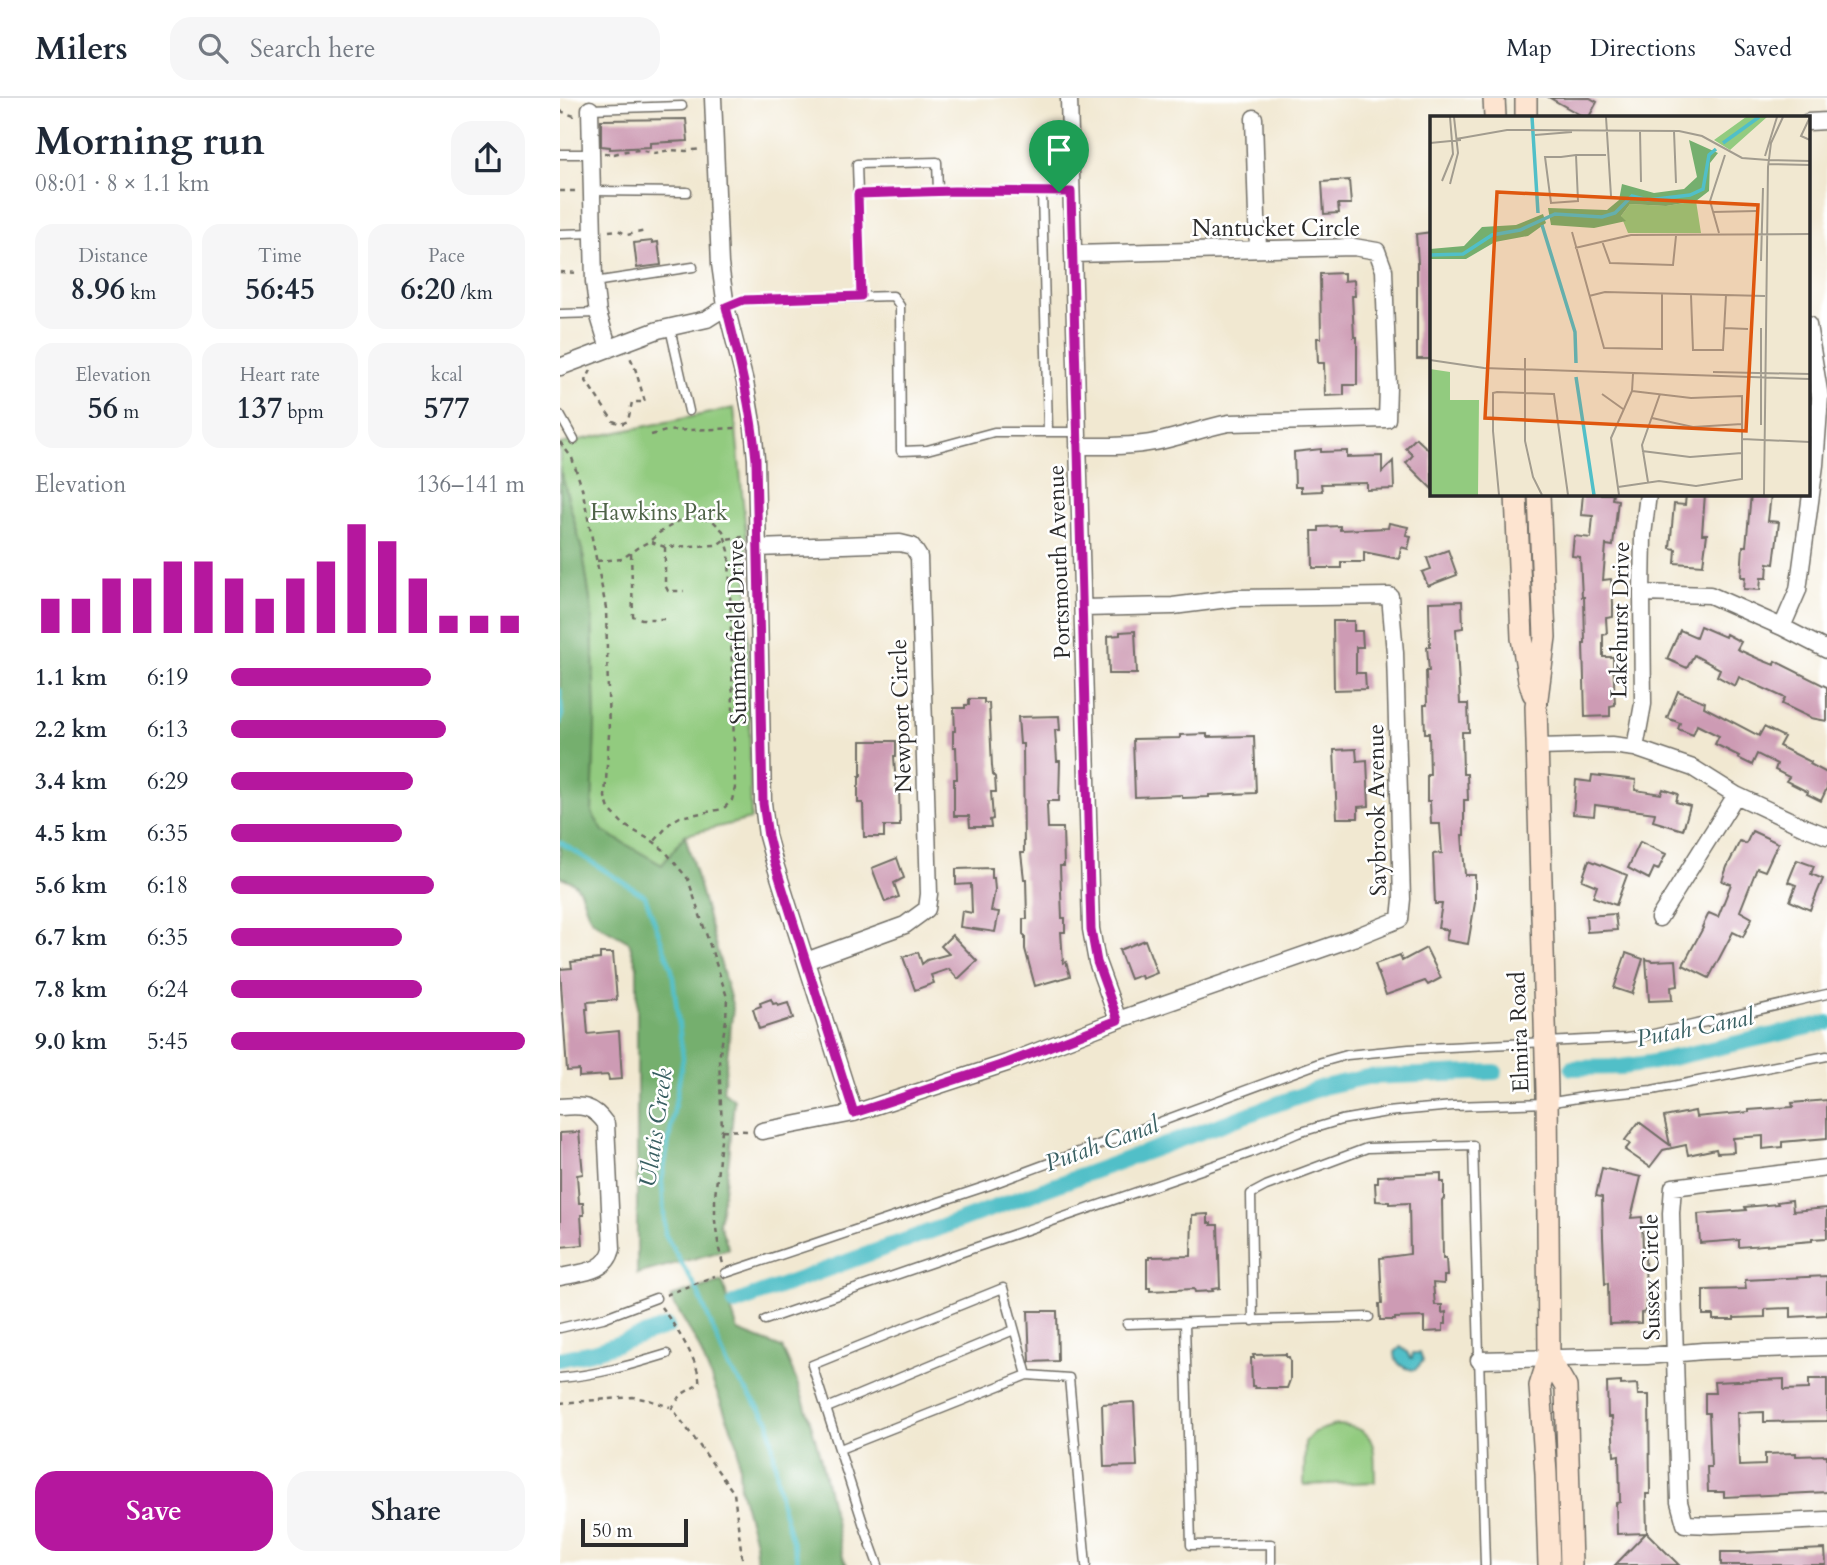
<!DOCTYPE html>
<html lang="en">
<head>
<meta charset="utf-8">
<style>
	:root { --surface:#fff; --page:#f6f6f7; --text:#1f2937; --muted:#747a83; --line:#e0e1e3; --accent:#b5179e }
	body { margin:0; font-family:Cardo,serif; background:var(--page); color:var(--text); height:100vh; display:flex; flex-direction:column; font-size:26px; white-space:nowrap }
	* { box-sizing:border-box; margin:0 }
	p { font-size:23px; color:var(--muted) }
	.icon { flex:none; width:38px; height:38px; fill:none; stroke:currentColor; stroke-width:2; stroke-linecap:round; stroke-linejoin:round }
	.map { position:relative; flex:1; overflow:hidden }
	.sheet { display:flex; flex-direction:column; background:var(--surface); width:560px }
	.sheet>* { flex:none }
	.scale { position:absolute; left:21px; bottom:18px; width:107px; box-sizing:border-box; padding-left:7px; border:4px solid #2b2b2b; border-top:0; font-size:19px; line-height:24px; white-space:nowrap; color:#2b2b2b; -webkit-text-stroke:5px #fff; paint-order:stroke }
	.pin { position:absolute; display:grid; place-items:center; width:60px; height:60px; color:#fff; margin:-72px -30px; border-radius:50% 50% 50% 0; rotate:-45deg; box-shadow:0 0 7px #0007 }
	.pin .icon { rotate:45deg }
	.round { display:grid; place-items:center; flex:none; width:74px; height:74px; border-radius:21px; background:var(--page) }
	.summary { display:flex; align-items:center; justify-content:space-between; height:119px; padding:0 35px }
	h1 { font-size:38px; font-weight:600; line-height:52px }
	.metrics { display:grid; grid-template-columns:repeat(3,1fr); gap:10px; height:119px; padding:7px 35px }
	.metrics div { display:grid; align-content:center; border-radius:18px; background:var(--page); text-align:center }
	.metrics b { font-size:30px; font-weight:600 }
	.metrics small { font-size:19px; font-weight:400 }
	.metrics p { font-size:19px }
	.chart { height:196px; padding:14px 35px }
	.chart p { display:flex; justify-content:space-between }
	.chart svg { width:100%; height:126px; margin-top:7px; stroke:var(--accent); stroke-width:6 }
	.action { display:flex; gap:14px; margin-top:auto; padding:14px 35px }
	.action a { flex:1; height:80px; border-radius:21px; background:var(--accent); color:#fff; font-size:28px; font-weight:600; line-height:80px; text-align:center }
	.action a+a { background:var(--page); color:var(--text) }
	ul { padding:0 35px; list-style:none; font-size:23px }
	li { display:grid; grid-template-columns:112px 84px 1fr; align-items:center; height:52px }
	li i { height:18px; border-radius:9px; background:var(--accent) }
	header { display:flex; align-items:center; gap:42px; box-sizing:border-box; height:98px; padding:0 35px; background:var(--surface); border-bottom:2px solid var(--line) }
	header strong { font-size:33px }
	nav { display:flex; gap:38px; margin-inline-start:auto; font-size:24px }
	.search { width:490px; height:63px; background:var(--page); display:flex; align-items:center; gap:18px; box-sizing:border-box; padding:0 24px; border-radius:21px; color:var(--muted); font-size:26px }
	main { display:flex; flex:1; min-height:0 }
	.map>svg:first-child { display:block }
	.green { fill:#92cb7f; stroke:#5e7b55; stroke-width:2 }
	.forest { fill:#75af6e; stroke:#506d4c; stroke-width:2 }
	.water { fill:#51bfc8; stroke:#3e757a; stroke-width:2 }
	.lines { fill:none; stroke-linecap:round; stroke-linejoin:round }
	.stream { stroke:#51bfc8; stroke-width:4.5 }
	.canal { stroke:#51bfc8; stroke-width:16 }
	.building { fill:#cd9bb4 }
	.service-casing { stroke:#706d65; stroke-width:11 }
	.minor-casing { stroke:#706d65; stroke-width:19 }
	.secondary-casing { stroke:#706d65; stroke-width:24 }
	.path { stroke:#706d65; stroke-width:2.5; stroke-dasharray:5 5; stroke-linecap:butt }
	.service { stroke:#fff; stroke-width:8 }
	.minor { stroke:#fff; stroke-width:16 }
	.secondary { stroke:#fde4d0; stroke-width:21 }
	.route-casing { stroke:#fff; stroke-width:14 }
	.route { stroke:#b5179e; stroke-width:9 }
	.labels { text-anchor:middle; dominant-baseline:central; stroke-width:5; stroke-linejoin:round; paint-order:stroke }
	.street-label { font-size:23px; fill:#2b2b2b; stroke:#fff }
	.park-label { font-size:23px; fill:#4f6348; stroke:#fff }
	.water-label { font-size:24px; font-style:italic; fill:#385f62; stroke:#fff }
	.inset-river { fill:none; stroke:#51bfc8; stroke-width:3.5 }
	.inset-road { fill:none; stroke:#a29c8f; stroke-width:2 }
	.view { fill:#df570e; fill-opacity:0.15; stroke:#df570e; stroke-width:3.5 }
	.inset-edge { fill:none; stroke:#2b2b2b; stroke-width:3.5 }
</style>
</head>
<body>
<header>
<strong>Milers</strong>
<div class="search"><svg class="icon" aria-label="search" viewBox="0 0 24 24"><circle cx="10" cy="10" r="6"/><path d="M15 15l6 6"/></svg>Search here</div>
<nav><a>Map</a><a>Directions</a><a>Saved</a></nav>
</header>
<main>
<section class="sheet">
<div class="summary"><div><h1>Morning run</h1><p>08:01 · 8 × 1.1 km</p></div><a class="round"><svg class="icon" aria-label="share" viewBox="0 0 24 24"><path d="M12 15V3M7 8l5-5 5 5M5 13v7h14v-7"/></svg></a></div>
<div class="metrics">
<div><p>Distance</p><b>8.96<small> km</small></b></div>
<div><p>Time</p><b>56:45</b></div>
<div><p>Pace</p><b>6:20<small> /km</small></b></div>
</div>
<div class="metrics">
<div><p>Elevation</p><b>56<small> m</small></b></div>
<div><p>Heart rate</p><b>137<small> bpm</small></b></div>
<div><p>kcal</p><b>577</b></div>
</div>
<div class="chart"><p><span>Elevation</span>136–141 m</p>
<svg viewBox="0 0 160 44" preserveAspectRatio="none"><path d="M5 44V32M15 44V32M25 44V25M35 44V25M45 44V19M55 44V19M65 44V25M75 44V32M85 44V25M95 44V19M105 44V6M115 44V12M125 44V25M135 44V38M145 44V38M155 44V38"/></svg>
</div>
<ul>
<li><b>1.1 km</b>6:19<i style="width:68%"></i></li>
<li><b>2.2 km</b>6:13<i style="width:73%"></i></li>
<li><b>3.4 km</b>6:29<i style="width:62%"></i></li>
<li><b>4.5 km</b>6:35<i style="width:58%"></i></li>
<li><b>5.6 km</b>6:18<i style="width:69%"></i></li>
<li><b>6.7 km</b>6:35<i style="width:58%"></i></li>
<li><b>7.8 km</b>6:24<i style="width:65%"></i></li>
<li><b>9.0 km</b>5:45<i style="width:100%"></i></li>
</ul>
<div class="action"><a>Save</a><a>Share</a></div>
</section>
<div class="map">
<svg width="1267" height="1467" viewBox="0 0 1267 1467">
	<rect width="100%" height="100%" fill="#fff"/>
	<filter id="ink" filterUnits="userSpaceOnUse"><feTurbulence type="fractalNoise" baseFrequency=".0143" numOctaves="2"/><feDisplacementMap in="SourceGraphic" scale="14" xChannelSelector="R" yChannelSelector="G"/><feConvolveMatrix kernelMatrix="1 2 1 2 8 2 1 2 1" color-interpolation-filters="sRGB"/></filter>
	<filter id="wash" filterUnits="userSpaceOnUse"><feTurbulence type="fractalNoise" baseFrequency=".00686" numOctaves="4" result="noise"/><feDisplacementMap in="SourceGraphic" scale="28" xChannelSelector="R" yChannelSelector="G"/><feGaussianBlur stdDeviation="1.57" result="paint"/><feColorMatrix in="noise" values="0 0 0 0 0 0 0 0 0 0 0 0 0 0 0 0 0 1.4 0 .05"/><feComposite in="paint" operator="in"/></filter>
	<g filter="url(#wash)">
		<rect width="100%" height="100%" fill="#f1e8d1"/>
		<path class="green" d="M174,310L187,445L191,721L125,737L102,767L42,733L32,715L35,624L32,515L23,456L0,370V346Z
			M775,1327C819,1328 814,1350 815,1384L744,1387L745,1344L754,1334Z"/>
		<path class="forest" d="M0,370L23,456L32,515L35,624L32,715L43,733L102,767L125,737L173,910L163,993L174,1002L169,1061L159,1125L169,1151L77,1176V869L69,844C61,839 36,827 32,821C19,804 28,786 0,779Z
			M162,1183L178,1233L222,1250C253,1313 268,1391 283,1459L287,1467H197L195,1444L180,1390L178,1347L137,1245L110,1199Z"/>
		<path class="water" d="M841,1249L847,1254L850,1260H852L853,1255H860L863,1263L855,1272C844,1271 835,1267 835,1254Z"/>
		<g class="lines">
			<path class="stream" d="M0,592L2,617L0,625
				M0,744L85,798L112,872L123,960L102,1082L105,1136L138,1194L168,1268L209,1323L221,1405L239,1467"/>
			<path class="canal" d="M1012,970L1061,969L1089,965L1267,925
				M175,1205L763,989L807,979L935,974
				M0,1261L36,1253L107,1229"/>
		</g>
		<g id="blocks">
			<path class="building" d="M990,0H1030L1037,4L1029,19H1024Z
				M126,21L128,43L90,45V49L50,51V49L41,48V22Z
				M789,82L791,106H778L779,115L764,116L762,84Z
				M872,134V261H857V165H858L856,136Z
				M92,143V145L98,144L101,167L77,170L74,145Z
				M784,175V183L794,182L795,198H792L794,239H797V287H784V297L765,298L764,265H758L757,240H761L760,176Z
				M856,340L872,355V391L846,365L853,357L846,350Z
				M761,351V354L787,353V359L822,358V374L833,363L834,391L807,392V385L761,386L762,393L741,394V389H735L734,354Z
				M1023,396H1053L1052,401L1058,402L1053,448L1046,447L1043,482L1051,481L1053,505V519L1046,520L1047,536L1043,537V559H1053L1055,607L1050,608V618L1025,619L1023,545H1025L1024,499H1022L1020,459L1012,458L1014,438L1031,440L1033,418L1021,417Z
				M1126,396H1145L1142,436H1147L1143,467L1115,465L1116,451L1110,450L1114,406L1125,407Z
				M1191,396H1211L1208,423L1219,424L1214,466L1208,465L1207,480H1201L1200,492L1184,491L1185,479H1181L1183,448H1186Z
				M829,425L848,429L846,437L851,438L848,451L841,449L839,461L804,454V464H781V470H753L752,433H759V429L780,428V432L828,430Z
				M888,452L897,477L868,488L862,474L871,471L867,460Z
				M902,503L903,530L896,531L900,606H908L909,634H902L903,676H907L908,702H904V737H902L905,777H915V805L908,846L886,842L888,832L878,830L882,806H875L873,756L882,755L880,726H871L870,703H867V677H870L869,635H865L864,607H867L866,573H869L867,549H870L869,504Z
				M773,523H794V533H802L803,549H796V575H805L806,591L774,592Z
				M1140,528L1165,539L1166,536L1181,544L1177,551L1199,561L1214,567L1215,563L1267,589V623L1251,620L1222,606L1225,600L1179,579L1175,588L1157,578L1160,571L1134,557L1127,570L1107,561L1120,532L1136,539Z
				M575,533L577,576H549L548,538L560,537V534Z
				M1118,593L1145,604L1144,609L1199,638L1204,629L1224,639L1219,648L1251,664L1250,666L1267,675V690L1261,703L1247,696L1248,694L1226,683L1229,679L1215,672L1217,666L1197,656L1192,667L1178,660L1179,658L1155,646L1159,638L1137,627L1133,637L1118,631L1120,625L1107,620Z
				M409,601H424V605H429L432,668L433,677L435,679L436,694H431L433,721L430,722L431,729H410L409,718H394V681H397L396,649H393V633H395L394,610H405V607H409Z
				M499,618L500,632H495L497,663H500L499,703H488V706L487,707L488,730H503L504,768H500L502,820H505V834H501L503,865L506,864L510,878L475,888L465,851V838L463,836V821H467L466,781H464L461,755H464L463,646H460L458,619Z
				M647,636V639L694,638L696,695L649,697V699L622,700V697L575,699L573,641L620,640V637Z
				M301,643H336V658H334L336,690L339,689L340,728H324V739H304L303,705H298V689L299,687V678H301Z
				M796,651L797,663L807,662L809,708L798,709V720H777L774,652Z
				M1032,677L1076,682L1075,692L1101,696L1103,691L1118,696L1116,704L1130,708L1123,732L1093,723L1095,715L1035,707L1034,718L1013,716L1016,682L1031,684Z
				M1192,733L1218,745L1205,773L1197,770L1180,813L1192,820L1183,839L1173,834L1149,880L1123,867L1143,830L1142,829L1149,815L1158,819L1171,786L1162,783L1167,769L1180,743L1186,746Z
				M1080,744L1106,756L1098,772L1094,770L1089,781L1068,770Z
				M337,760L344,780L334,785L339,799L325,804L312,770Z
				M1029,762L1067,777L1056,807L1033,799L1037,788L1022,782Z
				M1237,762L1254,768L1251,776L1263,781L1250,812L1230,803L1236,787L1228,784Z
				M432,770V780H434L435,792L431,813L439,814L435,834L400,829L402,813L412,815L411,786L396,787V771Z
				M1055,816L1057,832L1027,834L1026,818Z
				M392,837L417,863L398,881L389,871L371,877L374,885L355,892L343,859L358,854L362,866L367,862L389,856L381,848Z
				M585,842L597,875L582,881L581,877L570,881L559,852Z
				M866,850L881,880L868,887L865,883L826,897L815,866L840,857L842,863Z
				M40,855H53L57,902L27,904L28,911H26L28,936L59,933L62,981L49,982L48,977L19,979V972L7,973L0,871L12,870L11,864L40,861Z
				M1066,855L1083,861L1072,896L1054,890Z
				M1086,861L1092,863L1116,862L1118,888L1111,889L1112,902L1089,903Z
				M211,901L213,906L217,905L218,908L228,905L233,920L199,931L193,911L201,908L200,905Z
				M1267,1002V1040L1222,1044V1049L1203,1051V1038L1173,1040L1174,1054L1157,1055L1156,1051L1128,1057L1126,1047L1103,1052L1090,1069L1065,1052L1070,1046L1065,1042L1079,1024L1110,1047L1104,1019L1135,1013L1136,1019L1189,1014V1012L1233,1009L1232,1005Z
				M19,1034L23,1076L17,1077L19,1105H23L24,1117H21L23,1147L0,1149V1035Z
				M1042,1070L1081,1079L1071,1120L1082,1119L1083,1153H1085L1086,1214L1081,1215V1225L1049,1226L1048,1185L1045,1186L1043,1139L1042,1099L1036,1098Z
				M881,1075V1084H884V1101L882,1102L883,1160H886L887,1178H884V1186L873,1185L875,1207H882V1215L886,1214V1226H883V1233L864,1234V1219L835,1220V1222H820L819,1206H822L820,1160L850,1156L849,1105L829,1106V1104L816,1103L815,1085H818V1078Z
				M1232,1102L1233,1113L1267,1110V1140L1252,1141V1143L1179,1149V1142L1140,1145L1138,1116L1186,1112L1185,1109L1218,1106L1217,1104Z
				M648,1116V1125H651V1127H658L660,1190L652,1191L653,1193L635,1194L634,1191L590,1193V1190H587V1161H589V1159L631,1158L632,1117Z
				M1267,1178V1217L1231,1219V1210L1205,1211V1219L1174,1220V1222H1153V1217H1143V1192L1186,1191L1185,1182Z
				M468,1213H497L498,1263L470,1264Z
				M726,1256V1259H729L730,1263V1282L727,1290H695L694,1288H692L691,1260H694L693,1257Z
				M1224,1281V1292L1249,1291V1281H1267V1323L1204,1324V1314L1177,1315L1179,1368L1205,1367V1356L1236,1355V1358L1267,1357V1394L1164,1399V1394H1148L1147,1369H1151L1149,1315H1145V1295H1155L1154,1284Z
				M1061,1284V1287L1077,1286L1078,1297H1089L1090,1396H1086L1087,1435L1119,1467H1055L1086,1435L1057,1436L1056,1405L1060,1404L1059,1357L1054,1358L1052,1319H1048L1047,1285Z
				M574,1304L577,1368L544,1369L542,1306Z
				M1265,1451L1266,1467H1161V1454H1181V1455Z"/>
		</g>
	</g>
	<g filter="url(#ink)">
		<use href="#blocks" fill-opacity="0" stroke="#706d65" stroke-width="2"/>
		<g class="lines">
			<defs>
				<path id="service" d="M30,11L122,8
					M0,56H30
					M32,93L127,94
					M482,94L488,333
					M298,96L297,66L377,64L378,93
					M0,136L33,135
					M34,184L133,169
					M301,198L298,96L394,93L511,94
					M166,209L183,202L333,198L340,208L341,353L367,352L434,334H518
					M0,216L38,215
					M110,230L129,313
					M0,317L14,342
					M166,1175L427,1088L762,964L787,957L849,951L1066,940L1089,937L1267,896
					M205,1222L690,1055L738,1035L781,1022L827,1014L893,1008L987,1005L1030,998L1092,992L1267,958
					M693,1223L691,1096L706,1088L807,1050L913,1047L925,1467
					M625,1225L631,1447L711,1446V1467
					M567,1226L809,1219
					M0,1230L43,1220L96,1200
					M467,1277L509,1280L526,1467
					M0,1280C37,1277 71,1267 107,1256
					M267,1310L454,1232
					M280,1351L467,1277L443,1190L252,1267L304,1428L318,1467"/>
				<path id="minor" d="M153,0L160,166L166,209L185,284L193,330L196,361L203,705L207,738L214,763L294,1015
					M509,0L531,831L537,864L558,922
					M30,11L34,184L38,215L49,251
					M694,20L698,151
					M1248,24L1267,23
					M513,156L794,149L817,153L824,172L828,289L827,321L669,325C643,330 620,339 595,344C570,349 543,348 518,348
					M0,269L98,232L147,221L166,209
					M197,450L340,445L352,448L359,459L369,796L367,811L345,827L246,863
					M1082,495L1150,497L1222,529L1267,552
					M1222,529L1238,492L1255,367L1260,299L1248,227
					M978,649L1052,647L1075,650L1133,670L1176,697L1242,728L1267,738
					M1075,650L1083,606L1082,495L1083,437L1088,396
					M1099,820L1176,697
					M0,1009C22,1007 33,1007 46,1026L52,1151C46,1175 21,1174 0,1179
					M202,1033L294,1015L447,965L558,922L793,840L840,821L842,801L835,555L830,498L676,500L613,508L523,510
					M1267,1070L1113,1089L1111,1115L1119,1404L1125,1426L1152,1427L1267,1422
					M919,1262L1087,1258L1143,1253L1267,1249"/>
				<path id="secondary" d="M934,0L935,19
					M966,0V19
					M956,396L962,540L969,582L973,595
					M979,396L985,539L976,608L987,993L989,1260L980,1288L986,1376L989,1467
					M989,1260L1006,1289L1011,1467"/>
			</defs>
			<use href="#service" class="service-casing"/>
			<use href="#minor" class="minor-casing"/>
			<use href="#secondary" class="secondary-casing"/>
			<path class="path" d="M0,13L17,19
				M44,55L54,56L66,53L80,52L95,55L110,52L126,53L141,51
				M0,93H18
				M49,133L58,132L67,137L86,133
				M0,174L20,175
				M31,272L26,283L53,323L61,326L68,323L72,304H85L75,270L69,257
				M91,337L106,333L178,330
				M0,344L12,360L22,390L46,510L49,636L45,699L49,711L64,727L94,744L105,753L128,781L167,899L166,922L159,961L162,1032L155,1099V1123L159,1151L163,1166
				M91,444L105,449L157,447L165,441L183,439
				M105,449V487L108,493H124
				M71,455L73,518L82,521H104
				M37,463L62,461L77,450L90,443L99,435L122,421L131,418L153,423L163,433L169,453L175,690L172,702L163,711L120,719L111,724L94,744
				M162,1032L187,1033
				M106,1197L155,1178
				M101,1209C113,1225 142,1267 139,1286L122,1296L112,1310L174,1395L183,1467
				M0,1305L73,1299L89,1302L110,1309"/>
			<use href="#service" class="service"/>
			<use href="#minor" class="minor"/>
			<use href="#secondary" class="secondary"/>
		</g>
	</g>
	<g class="lines" filter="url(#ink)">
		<defs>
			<path id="route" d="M394,93L511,94L531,831L537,864L558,922L447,965L294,1015L214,763L208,738L203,705L196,361C191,309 179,260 166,209L183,202L301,198L298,96Z"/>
		</defs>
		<use href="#route" class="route-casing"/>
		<use href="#route" class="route"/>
	</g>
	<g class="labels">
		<g class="street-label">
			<text x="716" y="130">Nantucket Circle</text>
			<text transform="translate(499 464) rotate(-92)">Portsmouth Avenue</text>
			<text transform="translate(1060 522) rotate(-89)">Lakehurst Drive</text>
			<text transform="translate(177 534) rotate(-91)">Summerfield Drive</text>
			<text transform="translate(341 618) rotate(-92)">Newport Circle</text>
			<text transform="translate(817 712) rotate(-91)">Saybrook Avenue</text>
			<text transform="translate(959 934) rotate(-92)">Elmira Road</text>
			<text transform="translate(1091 1179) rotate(-91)">Sussex Circle</text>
		</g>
		<g class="park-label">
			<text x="99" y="414">Hawkins Park</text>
		</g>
		<g class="water-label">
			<text transform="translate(1135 930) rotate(-11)">Putah Canal</text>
			<text transform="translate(96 1030) rotate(-82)">Ulatis Creek</text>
			<text transform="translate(542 1046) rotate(-20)">Putah Canal</text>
		</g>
	</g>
	<g transform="translate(870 18)">
		<rect width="380" height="380" fill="#f1e8d1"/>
		<path d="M316,1H337L300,34L284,24ZM266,85L271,117H198L191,100L200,88L236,90ZM0,253L20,256V284H49L48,379H0Z" fill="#92cb7f"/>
		<path d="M259,24L288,37L280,47L279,75L266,85L236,90L200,88L191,100L196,105L164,112L121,109L118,92L177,94L189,84L192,68L224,77L254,73L267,61ZM113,98L116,107L98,120L65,126L36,143H0V133L34,130L52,111L86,109Z" fill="#75af6e"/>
		<path class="inset-river" d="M102,1L108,97M293,27L329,1M112,109L145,216L146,247M0,139L33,138L62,119L90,114L125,98L172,101L185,97L202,80L218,84L260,79L273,73L279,39L286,33M146,261L164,379"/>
		<path class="inset-road" d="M176,1L181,80M380,1L371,20L380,24M210,15L211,66M244,15L246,67M105,19L142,16M26,23L77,14L249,15L272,20L312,42L338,44M0,27L31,24M146,39L148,85L121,87L115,41H131L146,39H176M335,40L347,1M339,44L380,45M339,48L380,49M12,65L23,38L20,1M20,68L28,37L24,1M283,96L326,95M142,116L174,232L232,233V178M289,117L280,85L295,39M172,125L180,147L243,149L246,120M145,132L201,119L380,118M331,145L333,72M261,179L263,234H293L296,179M159,180L175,176L335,180M295,212L318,213M331,212V309M95,242V325L103,361L112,379M0,244L54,252L380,263M283,256L380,258M172,278L193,293M222,302L263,311L312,308M312,323L380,326M212,335L260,341L312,337M218,366L212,329L230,278M188,371L229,365L266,370L312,363V280L261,282L202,275M69,379L63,315V277L67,276L124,278L138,379M189,379L181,322L202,275L203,258M334,379L338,51L341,27L353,1"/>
		<path class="view" d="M67,76L328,89L316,315L55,302Z"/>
		<rect width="380" height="380" class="inset-edge"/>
	</g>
</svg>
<div class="scale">50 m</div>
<div class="pin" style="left:499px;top:94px;background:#1e9e55"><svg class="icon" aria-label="arrive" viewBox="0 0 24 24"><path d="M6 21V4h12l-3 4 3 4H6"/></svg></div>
</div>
</main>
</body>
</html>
